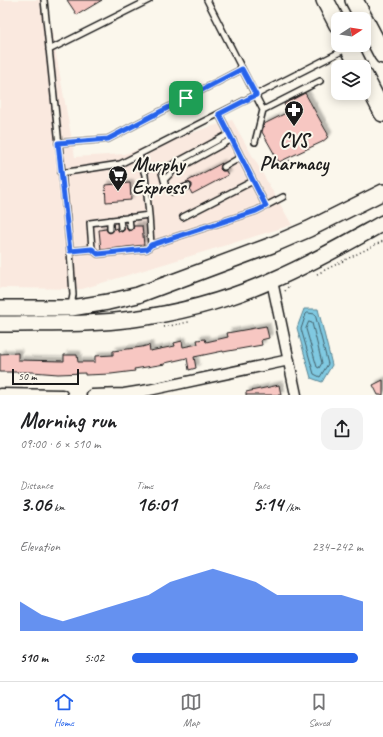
<!DOCTYPE html>
<html lang="en">
<head>
<meta charset="utf-8">
<style>
	:root { --surface:#fff; --page:#f2f2f2; --text:#202124; --muted:#757577; --line:#e0e0e0; --accent:#2563eb }
	body { margin:0; font-family:Caveat,sans-serif; background:var(--page); color:var(--text); height:100vh; display:flex; flex-direction:column; font-size:15px; white-space:nowrap }
	* { box-sizing:border-box; margin:0 }
	p { font-size:13px; color:var(--muted) }
	.icon { flex:none; width:22px; height:22px; fill:none; stroke:currentColor; stroke-width:2; stroke-linecap:round; stroke-linejoin:round }
	.map { position:relative; height:395px; overflow:hidden }
	.sheet { display:flex; flex-direction:column; background:var(--surface); flex:1 }
	.sheet>* { flex:none }
	.needle { width:26px; rotate:78deg }
	.buttons { position:absolute; left:331px; top:12px; display:grid; gap:8px }
	.buttons a { display:grid; place-items:center; width:40px; height:40px; border-radius:8px; background:var(--surface); box-shadow:0 2px 10px #0003; font-size:20px }
	.scale { position:absolute; left:12px; bottom:10px; width:67px; box-sizing:border-box; padding-left:4px; border:2px solid #1c1c1c; border-top:0; font-size:11px; line-height:14px; white-space:nowrap; color:#1c1c1c; -webkit-text-stroke:3px #fbf7ec; paint-order:stroke }
	.pin { position:absolute; display:grid; place-items:center; width:34px; height:34px; color:#fff; margin:-17px; border-radius:8px; box-shadow:0 2px 6px #0006 }
	.round { display:grid; place-items:center; flex:none; width:42px; height:42px; border-radius:12px; background:var(--page) }
	.summary { display:flex; align-items:center; justify-content:space-between; height:68px; padding:0 20px }
	h1 { font-size:22px; font-weight:700; line-height:30px }
	.figures { display:grid; grid-template-columns:repeat(3,1fr); gap:6px; height:68px; padding:4px 20px }
	.figures div { display:grid; align-content:center }
	.figures b { font-size:20px; font-weight:700 }
	.figures small { font-size:11px; font-weight:400 }
	.figures p { font-size:11px }
	.chart { height:112px; padding:8px 20px }
	.chart p { display:flex; justify-content:space-between }
	.chart svg { width:100%; height:72px; margin-top:4px; fill:var(--accent); opacity:.7 }
	ul { padding:0 20px; list-style:none; font-size:13px }
	li { display:grid; grid-template-columns:64px 48px 1fr; align-items:center; height:30px }
	li i { height:10px; border-radius:5px; background:var(--accent) }
	.tab-bar { display:flex; justify-content:space-around; align-items:center; height:56px; border-top:1px solid var(--line); background:var(--surface); font-size:11px; color:var(--muted) }
	.tab-bar a { display:grid; justify-items:center; gap:2px }
	.tab-bar .selected { color:var(--accent) }
	.map>svg:first-child { display:block }
	.built { fill:#fae9df }
	.water { fill:#80c9e1; stroke:#588492 }
	.lines { fill:none; stroke-linecap:round; stroke-linejoin:round }
	.shore { stroke:#44616b; stroke-width:1 }
	.building { fill:#f7c7c2; stroke:#1c1c1c; filter:url(#shadow) }
	.service-casing { stroke:#1c1c1c; stroke-width:8 }
	.minor-casing { stroke:#1c1c1c; stroke-width:13 }
	.secondary-casing { stroke:#1c1c1c; stroke-width:18 }
	.primary-casing { stroke:#1c1c1c; stroke-width:20 }
	.path { stroke:#1c1c1c; stroke-width:1.5; stroke-dasharray:1 3; stroke-linecap:butt }
	.service { stroke:#fbf7ec; stroke-width:5 }
	.minor { stroke:#fbf7ec; stroke-width:10 }
	.secondary { stroke:#fbf7ec; stroke-width:15 }
	.primary { stroke:#fbf7ec; stroke-width:17 }
	.route-casing { stroke:#fff; stroke-width:8 }
	.route { stroke:#2563eb; stroke-width:5 }
	.labels { text-anchor:middle; dominant-baseline:central; stroke-width:4; stroke-linejoin:round; paint-order:stroke }
	.poi-label { font-size:20px; font-weight:bold; fill:#1c1c1c; stroke:#fbf7ec }
</style>
</head>
<body>
<div class="map">
<svg width="383" height="395" viewBox="0 0 383 395">
	<defs>
		<filter id="shadow"><feDropShadow dx="3.5" dy="-3.5" stdDeviation="1" flood-color="#0004"/></filter>
	</defs>
	<rect width="100%" height="100%" fill="#fbf7ec"/>
	<filter id="ink" filterUnits="userSpaceOnUse"><feTurbulence type="fractalNoise" baseFrequency=".025" numOctaves="2"/><feDisplacementMap in="SourceGraphic" scale="8" xChannelSelector="R" yChannelSelector="G"/><feConvolveMatrix kernelMatrix="1 2 1 2 8 2 1 2 1" color-interpolation-filters="sRGB"/></filter>
	<g filter="url(#ink)">
		<path class="built" d="M0,0H46L75,157L124,154L232,120L292,225L82,289L0,288Z"/>
		<path class="water" d="M304,309H318L332,365L322,382L311,378L297,328Z"/>
		<g class="lines">
			<path class="shore" d="M308,313L315,314L328,364L320,377L314,374L301,329L306,314Z
				M309,322L312,323L322,363L319,368L317,367L306,329Z"/>
		</g>
		<path class="building" d="M67,0H102L77,15Z
			M305,93L325,129L328,134L327,138L322,142L279,162L262,132L264,124L288,112L284,104Z
			M222,163L220,169L222,171H226L228,175L192,194L190,190L192,187V184L186,182Z
			M130,183L131,200L106,202L105,185Z
			M134,226H142L144,245L101,250L99,230L106,229L108,232L110,233L113,231L114,229L117,228L119,231L122,232L124,230L125,227L129,231L132,230Z
			M266,326L269,338L261,340L262,345L223,352V351L194,357L196,368L189,370L187,358L165,363V364L134,369L135,371L111,374L85,375V373L58,374L32,372H0V354L18,353V360L64,361V355H77L78,362H95V356L113,355V351L142,347L149,345L150,351L175,346L174,343L182,341L183,347L198,344L197,340L205,339L206,342L228,337L227,333Z
			M383,380V395H378L373,385Z
			M279,385L281,395H246V392Z"/>
		<g class="lines">
			<defs>
				<path id="service" d="M44,0L70,251L73,295L71,305
					M207,0L263,110L255,142
					M49,50L149,0
					M263,110L320,81
					M219,114L266,206
					M58,143L108,139L242,69
					M224,167L241,157
					M61,173L120,164L348,48
					M164,180L172,172L232,139
					M188,186L173,192L166,187L162,173L168,167L229,134
					M149,215L151,245
					M129,217L130,227
					M183,217L253,181
					M120,218L121,228
					M110,220V229
					M92,249L90,223L149,215L145,175L139,155
					M70,251L92,249L98,254L147,249L151,245L256,211L283,197"/>
				<path id="minor" d="M272,281L296,395
					M0,394L62,395
					M92,395L124,394L149,390L289,360"/>
				<path id="secondary" d="M0,308H71L108,302L138,295L272,245L309,229L383,192
					M0,324C45,323 89,325 133,319C180,313 230,299 273,280C311,264 347,243 383,223"/>
				<path id="primary" d="M325,0L338,25
					M354,0L383,55
					M348,45L359,67
					M364,76L383,113"/>
			</defs>
			<use href="#service" class="service-casing"/>
			<use href="#minor" class="minor-casing"/>
			<use href="#secondary" class="secondary-casing"/>
			<use href="#primary" class="primary-casing"/>
			<path class="path" d="M289,160L290,161
				M317,274L383,241
				M285,291L288,287
				M164,327L189,322"/>
			<use href="#service" class="service"/>
			<use href="#minor" class="minor"/>
			<use href="#secondary" class="secondary"/>
			<use href="#primary" class="primary"/>
		</g>
	</g>
	<g class="lines" filter="url(#ink)">
		<defs>
			<path id="route" d="M242,69L256,95L219,114L266,206L256,211L151,245L147,249L98,254L92,249L70,251L58,143L108,139Z"/>
		</defs>
		<use href="#route" class="route-casing"/>
		<use href="#route" class="route"/>
	</g>
	<defs>
		<symbol id="pharmacy-pin" viewBox="-11 -11 22 30"><path d="M0 17L-7.5 6A9.5 9.5 0 1 1 7.5 6Z" fill="#1c1c1c" stroke="#fbf7ec"/><path d="M-2-6h4v4h4v4h-4v4h-4v-4h-4v-4h4Z" fill="#fff"/></symbol>
		<symbol id="supermarket-pin" viewBox="-11 -11 22 30"><path d="M0 17L-7.5 6A9.5 9.5 0 1 1 7.5 6Z" fill="#1c1c1c" stroke="#fbf7ec"/><path d="M-6-5.5h2.5l.6 2H6L4.5 2H-2.5L-4.4-4H-6ZM-1.5 3.2a1.3 1.3 0 1 0 .1 0ZM3 3.2a1.3 1.3 0 1 0 .1 0Z" fill="#fff"/></symbol>
	</defs>
	<g fill-rule="evenodd">
		<use href="#pharmacy-pin" x="283" y="99" width="22" height="30"/>
		<use href="#supermarket-pin" x="107" y="164" width="22" height="30"/>
	</g>
	<g class="labels">
		<g class="poi-label">
			<text x="294" y="140">CVS<tspan x="294" dy="23">Pharmacy</tspan></text>
			<text x="132" y="164" text-anchor="start">Murphy<tspan x="132" dy="23">Express</tspan></text>
		</g>
	</g>
</svg>
<div class="buttons">
<a><svg class="needle" viewBox="-14 -14 28 28"><path d="M0-13l5 13h-10z" fill="#e53935"/><path d="M0 13l5-13h-10z" fill="#757577"/></svg></a>
<a><svg class="icon" aria-label="layers" viewBox="0 0 24 24"><path d="M12 4l9 5-9 5-9-5zM3 14l9 5 9-5"/></svg></a>
</div>
<div class="scale">50 m</div>
<div class="pin" style="left:186px;top:98px;background:#1e9e55"><svg class="icon" aria-label="arrive" viewBox="0 0 24 24"><path d="M6 21V4h12l-3 4 3 4H6"/></svg></div>
</div>
<section class="sheet">
<div class="summary"><div><h1>Morning run</h1><p>09:00 · 6 × 510 m</p></div><a class="round"><svg class="icon" aria-label="share" viewBox="0 0 24 24"><path d="M12 15V3M7 8l5-5 5 5M5 13v7h14v-7"/></svg></a></div>
<div class="figures">
<div><p>Distance</p><b>3.06<small> km</small></b></div>
<div><p>Time</p><b>16:01</b></div>
<div><p>Pace</p><b>5:14<small> /km</small></b></div>
</div>
<div class="chart"><p><span>Elevation</span>234–242 m</p>
<svg viewBox="0 0 160 44" preserveAspectRatio="none"><path d="M0 44V26L10 34L20 38L30 34L40 30L50 26L60 22L70 14L80 10L90 6L100 10L110 14L120 22L130 22L140 22L150 22L160 26V44z"/></svg>
</div>
<ul>
<li><b>510 m</b>5:02<i style="width:98%"></i></li>
</ul>
</section>
<nav class="tab-bar">
<a class="selected"><svg class="icon" aria-label="home" viewBox="0 0 24 24"><path d="M3 11l9-7 9 7M6 9v11h12V9"/></svg>Home</a>
<a><svg class="icon" aria-label="map" viewBox="0 0 24 24"><path d="M3 6l6-2 6 2 6-2v14l-6 2-6-2-6 2zM9 4v14M15 6v14"/></svg>Map</a>
<a><svg class="icon" aria-label="saved" viewBox="0 0 24 24"><path d="M7 4h10v16l-5-4-5 4z"/></svg>Saved</a>
</nav>
</body>
</html>
